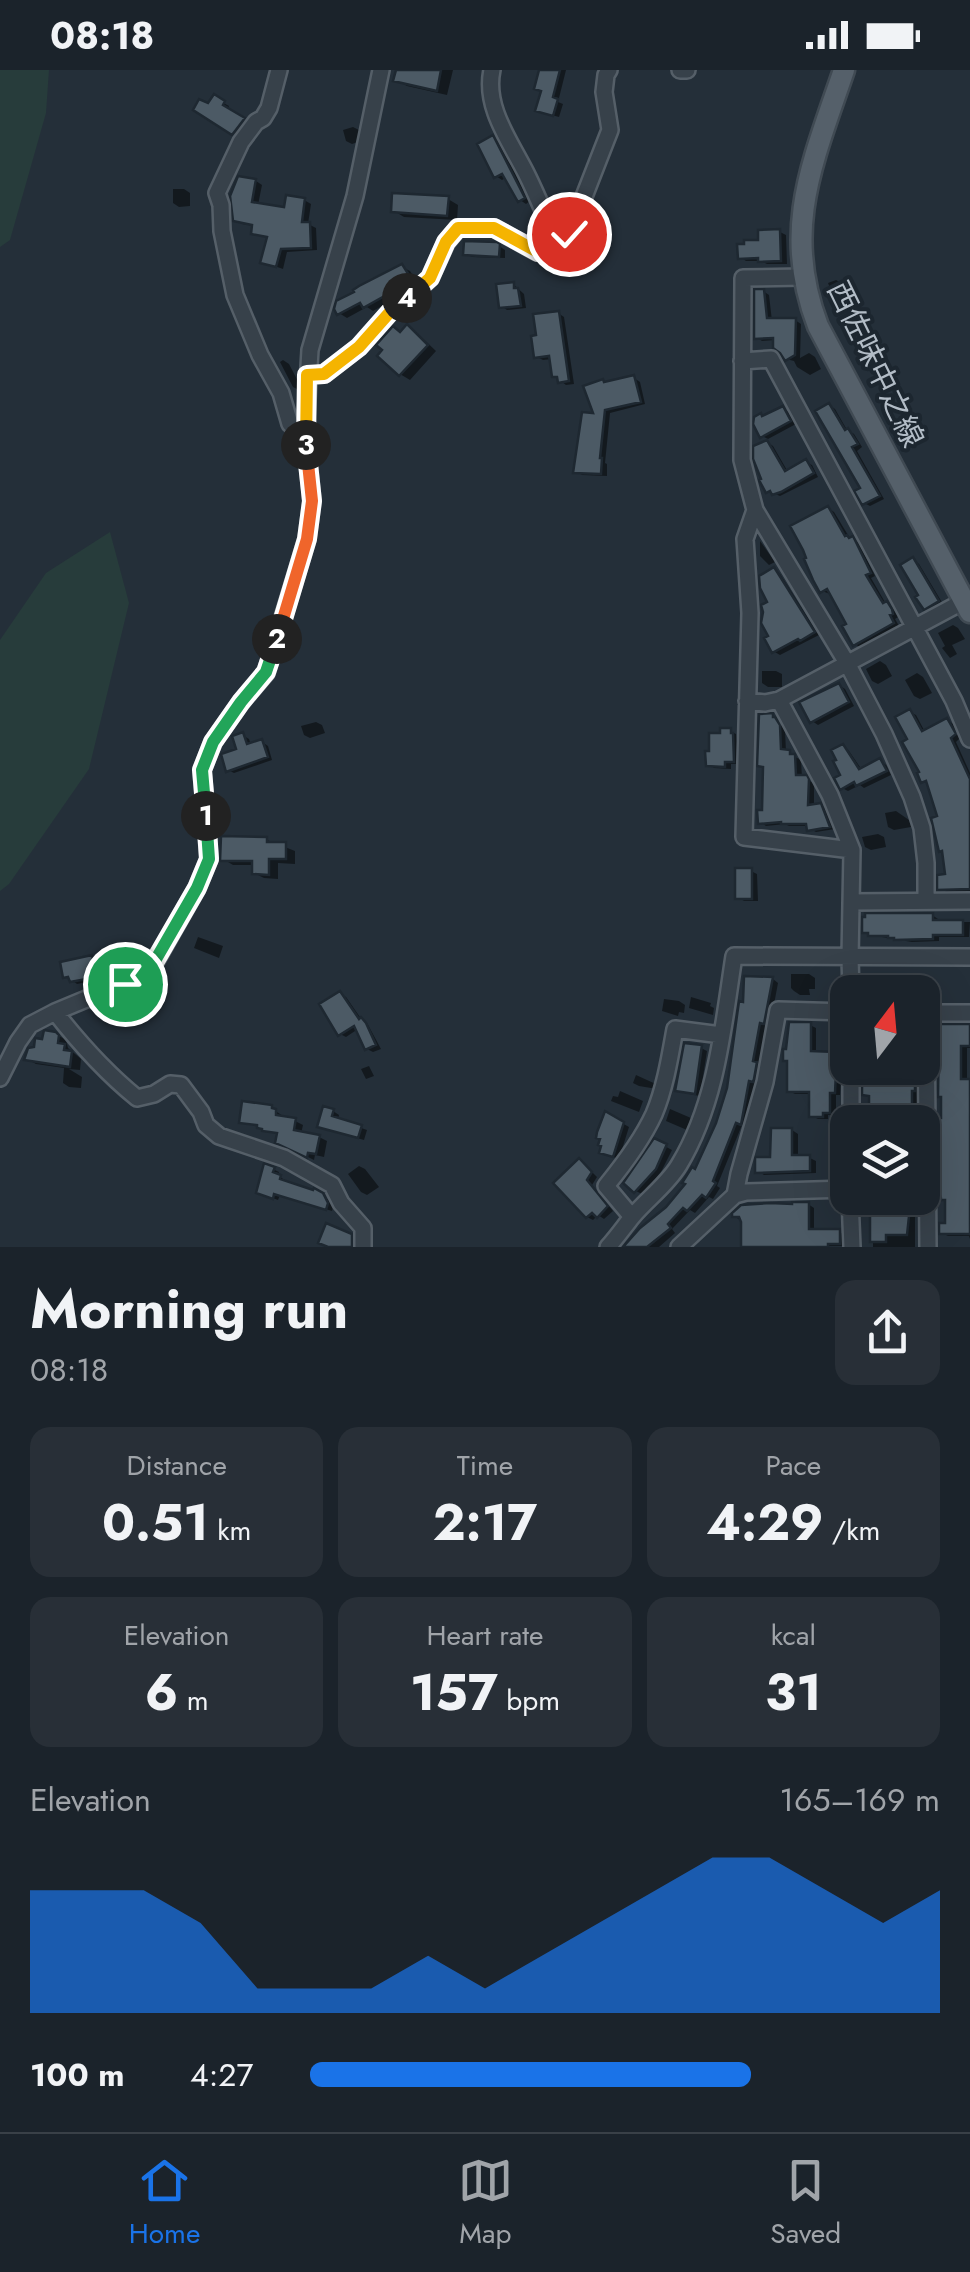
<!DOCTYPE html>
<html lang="en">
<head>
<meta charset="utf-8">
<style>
	:root { --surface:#1b232b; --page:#282f37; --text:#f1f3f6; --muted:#a0a4a9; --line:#394047; --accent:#1a73e8 }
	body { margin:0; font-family:Jost,"Noto Sans JP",sans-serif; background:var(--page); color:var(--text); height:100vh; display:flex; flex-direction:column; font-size:38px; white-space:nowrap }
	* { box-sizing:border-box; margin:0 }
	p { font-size:32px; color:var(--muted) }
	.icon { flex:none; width:55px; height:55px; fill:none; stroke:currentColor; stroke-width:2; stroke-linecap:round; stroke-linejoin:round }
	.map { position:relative; height:1177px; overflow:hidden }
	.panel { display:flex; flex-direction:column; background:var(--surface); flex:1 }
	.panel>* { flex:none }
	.needle { width:65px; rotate:16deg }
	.fabs { position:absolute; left:830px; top:905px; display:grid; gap:20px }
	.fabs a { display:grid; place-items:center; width:110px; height:110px; border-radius:20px; background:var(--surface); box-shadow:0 10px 40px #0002,0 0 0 2px var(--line); font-size:50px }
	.pin { position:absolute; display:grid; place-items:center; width:85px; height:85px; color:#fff; margin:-42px; border:5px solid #fff; border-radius:50%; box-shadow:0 2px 10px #0007 }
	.km { position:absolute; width:50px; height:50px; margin:-25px; border-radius:50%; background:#222; color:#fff; font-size:28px; line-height:50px; text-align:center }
	.round { display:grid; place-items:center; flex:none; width:105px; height:105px; border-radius:20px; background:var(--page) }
	.summary { display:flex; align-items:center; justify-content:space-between; height:170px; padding:0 30px }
	h1 { font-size:55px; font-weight:700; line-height:75px }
	.stats { display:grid; grid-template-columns:repeat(3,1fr); gap:15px; height:170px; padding:10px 30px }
	.stats div { display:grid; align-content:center; border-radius:20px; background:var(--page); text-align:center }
	.stats b { font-size:50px; font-weight:700 }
	.stats small { font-size:28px; font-weight:400 }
	.stats p { font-size:28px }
	.chart { height:280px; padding:20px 30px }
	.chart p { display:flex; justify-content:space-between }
	.chart svg { width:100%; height:180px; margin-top:10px; fill:var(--accent); opacity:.7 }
	ul { padding:0 30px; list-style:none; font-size:32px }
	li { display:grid; grid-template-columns:160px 120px 1fr; align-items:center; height:75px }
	li i { height:25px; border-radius:12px; background:var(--accent) }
	.status { display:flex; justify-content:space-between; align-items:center; height:70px; padding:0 50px; background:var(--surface); direction:ltr }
	.status svg { height:28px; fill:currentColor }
	.tab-bar { display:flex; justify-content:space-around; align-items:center; height:140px; border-top:2px solid var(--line); background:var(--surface); font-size:28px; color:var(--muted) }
	.tab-bar a { display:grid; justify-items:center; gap:5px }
	.tab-bar .selected { color:var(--accent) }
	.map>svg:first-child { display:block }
	.green { fill:#273c3b }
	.shadow { fill:#0007 }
	.building { fill:#4c5a65; stroke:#1e2831; stroke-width:2.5 }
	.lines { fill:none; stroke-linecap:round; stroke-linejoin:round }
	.minor-casing { stroke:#555f68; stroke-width:20 }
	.major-casing { stroke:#404a53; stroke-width:25 }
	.minor { stroke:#37414a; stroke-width:15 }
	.major { stroke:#55606a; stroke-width:20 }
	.split-1-casing { stroke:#fff; stroke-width:20 }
	.split-2-casing { stroke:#fff; stroke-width:20 }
	.split-3-casing { stroke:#fff; stroke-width:20 }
	.split-4-casing { stroke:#fff; stroke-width:20 }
	.split-5-casing { stroke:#fff; stroke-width:20 }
	.split-1 { stroke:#22a559; stroke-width:12 }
	.split-2 { stroke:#22a559; stroke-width:12 }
	.split-3 { stroke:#f0652b; stroke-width:12 }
	.split-4 { stroke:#f5b400; stroke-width:12 }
	.split-5 { stroke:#f5b400; stroke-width:12 }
	.labels { text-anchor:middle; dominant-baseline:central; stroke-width:8; stroke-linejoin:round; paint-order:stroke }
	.street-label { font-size:30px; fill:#b2bcc6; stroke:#1c262f }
</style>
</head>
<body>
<div class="status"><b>08:18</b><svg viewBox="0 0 49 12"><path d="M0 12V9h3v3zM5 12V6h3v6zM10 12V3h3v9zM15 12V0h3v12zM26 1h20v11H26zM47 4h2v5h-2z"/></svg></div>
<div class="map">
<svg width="970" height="1177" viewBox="0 0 970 1177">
	<rect width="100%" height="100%" fill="#242f39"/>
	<path class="green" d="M0,0H49L46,43L10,170L0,177Z
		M110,462L129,533L89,699L9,814L0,821V570L46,503Z"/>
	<path class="shadow" d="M399,0H453L447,25L407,16L396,10Z
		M538,0H566L558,32L563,34L559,47L544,43L543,22L541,4Z
		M214,28L229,36L227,40L249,53L239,66L196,40L209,36Z
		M353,57L359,60L362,68L361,71L352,74L346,71L343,60Z
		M493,68L499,71L530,131L526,134L520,130L507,107L502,110L496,106Z
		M239,108L256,111L262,115L258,135L286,140L304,130L311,134L308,154L316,158L317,180L287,182L283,199L263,192L270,168L254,163L255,156L242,154L235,150Z
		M173,119H184L190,123V136L179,137L173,133Z
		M448,129L458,135L457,150L404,147L394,141Z
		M780,162L786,165L787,194H767L761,191H746L740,187Z
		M499,176L505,180V188L472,187L466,184Z
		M402,197L410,201L419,215L373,241L367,237L347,248L339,243Z
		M836,210L846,215L854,234L843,238L837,235L828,213Z
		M513,214L524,224L526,238L507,240L501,236Z
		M763,221L769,225L772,251L795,250L801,254L800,288L809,283L815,287L821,299L810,305L797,297L794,291L786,289L775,270L762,271L756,267Z
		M558,243L564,247L574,314L566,315L554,306L552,289L543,290L537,287Z
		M407,258L417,263L436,281L410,310L400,304L401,264Z
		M283,290L289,294L302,319L299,320L293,317L280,292Z
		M634,308L640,312L645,334L610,343L605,393L607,394V406L582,405L576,401L607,314Z
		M829,335L835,339L847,360L854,364L862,377L857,381L884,429L870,436L864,433L863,419Z
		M783,339L789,342L796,354L768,369L762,366L764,348Z
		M767,372L773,376L788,402L806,392L812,395L818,407L780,426L768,421Z
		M828,438L834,442L851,470L853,469L859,473L875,506L871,508L886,534L893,537L897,543L898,547L895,549L899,556L861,578L855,574L849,555L830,524L822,521Z
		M760,471L775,492L769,495L760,486Z
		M913,490L919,494L943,534L931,542L925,538Z
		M774,500L780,504L819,565L780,585L773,581L771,567V533Z
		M953,555L958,558L965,569L952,575L957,584L950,588L942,578L945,576L938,563Z
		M880,591L886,595L892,606L878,614L872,611L866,599Z
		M762,601H776L782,604V617H768L762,613Z
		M917,603L923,607L932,623L920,629L914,626L905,610Z
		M839,615L845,619L854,636L818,655L812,651Z
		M910,642L916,645L925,662L947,650L953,654L960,668L956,672L970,703V821L946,822L940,818L948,806L941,748L930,715L923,711L910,670Z
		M772,645L778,649L785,660L786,682L801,690L802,708H806L814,714V737L821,735L827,739L835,759L816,762L810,759L809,756H789L785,754L766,756L760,752L764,742Z
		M316,652L322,655L325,663L310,668L304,665L301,656Z
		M730,661L736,664L740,694H731V699L714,698L708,694Z
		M242,665L249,669L251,675L262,672L268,676L272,690L234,703L228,700L239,680Z
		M843,677L849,681L862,700L880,691L886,695L891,705L864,718L860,715L848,721L842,718Z
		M896,741L909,750L911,757L894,760L888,757L885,743Z
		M878,764L884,767L886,777L871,780L865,777L862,767Z
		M267,770L295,781V794L278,793V809L264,808L254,803V795H233L223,789Z
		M751,801L757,804L758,831H744L738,827Z
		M932,845L938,849V852H970L969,867H939V871L912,872L870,865L864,862Z
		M198,867L223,876L219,888L194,878Z
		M92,887L97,890L98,895L110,892L117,896L125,894L131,898L132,903L107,912L102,909L77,914L66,906Z
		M791,904H809L815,908V919H809L810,925H800L794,921L791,918Z
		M747,909H773L778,913L770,956L766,955L759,996L762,998L759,1013H755L747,1056L742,1055L717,1116L720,1118L713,1129L709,1127L695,1143L690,1140L672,1159L675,1163L659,1177H626L667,1139L696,1102L719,1054L730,1018L746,934Z
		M891,911H906L912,914V922H893L891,921Z
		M340,924L346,927L362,950L367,953L381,979L373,982L367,979L358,959L346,967L340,964Z
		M691,927L711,933L710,936L714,938L713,945L689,938Z
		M664,929L679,931L685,935L684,943L679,942L678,946L662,941Z
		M810,955L816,958V984H836L842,988L840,1025H836V1045H828V1049H818L812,1046V1024H795L789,1021Z
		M970,955V978H967V1011H970V1169L969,1166H948L942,1163L947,1155L942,957Z
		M56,964L66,970L68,978L81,989L80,1000L69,999L82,1007L81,1018L69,1017L63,1013L64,998L36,994L27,989Z
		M701,978L707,981L700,1026L684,1023L678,1020Z
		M369,996L374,1006L366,1009L361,999Z
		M869,998H892V1010L914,1011L920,1014V1023H917L918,1051L871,1052V1028L865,1024L869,1016Z
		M636,1005L658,1015L657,1019L639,1016L633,1013Z
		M620,1021L643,1031L639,1042L611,1031L613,1026L618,1027Z
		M271,1038L283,1046V1049L295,1051L303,1055L301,1064L319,1067L327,1071L324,1087L315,1085L314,1090L286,1076L279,1065L242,1051Z
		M670,1039L691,1048L687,1060L666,1051Z
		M333,1041L339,1045L338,1050L367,1060L364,1070L326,1059Z
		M606,1044L629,1057L619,1089L607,1085Z
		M792,1060L798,1064V1088H810L816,1091V1103L764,1105L758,1101L773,1090Z
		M655,1071L672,1080L661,1102L642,1124L636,1121Z
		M585,1095L597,1107L592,1115L613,1141L604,1149L598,1145L593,1150L587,1147Z
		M266,1096L279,1102L278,1106L285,1110L284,1113L315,1121L329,1130L333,1137L332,1141L280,1125L278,1130L264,1125Z
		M359,1096L365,1099L379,1117L367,1125L361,1122L348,1104Z
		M873,1128H919L922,1131V1139L915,1140V1177H873Z
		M808,1134L814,1138V1162H839L845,1165V1176L743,1177V1152L734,1146Z"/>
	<path class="building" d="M396,0H441L437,21L393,11Z
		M539,0H560L553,27L558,29L553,46L535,41L541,21L534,19Z
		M214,24L225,31L223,35L245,48L232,65L193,40L199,29L208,33Z
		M493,65L525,128L518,132L502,104L494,108L477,74Z
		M238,106L256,109L252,132L284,137L286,125L305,128L302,152H310L311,178L281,179L276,197L260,193L267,167L251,164L252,155L233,151L230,126Z
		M392,123L449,126L447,146L391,142Z
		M780,159L781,191L758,192V188L738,189L737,174H744V170H758V160Z
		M464,171L497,172L500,174L499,187L463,185Z
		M402,194L412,210L400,220L399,218L363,238L360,233L337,245L334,239L336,231L354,222L353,220L359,216Z
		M514,212V218H518L521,236L499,238L496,214Z
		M754,219H764L767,248H796L795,285L785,291L780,283L773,278V268L754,269Z
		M559,241L569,311L558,313L557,307H552L549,286L534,288L531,266L536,265L533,244Z
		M407,254L428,275L399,306L377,286L382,280L376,275L393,256L400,262Z
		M634,305L641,332L605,340L600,388H602L601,404L573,403L582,342L593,343L583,316L603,309L604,312Z
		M829,333L845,360L848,358L858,374L852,377L880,426L862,435L854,421L860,418L815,341Z
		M783,336L791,351L760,368L753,354L754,347L761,343L762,346Z
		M767,370L785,401L806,389L814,403L781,422L772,425L770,421L766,423L759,410L761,409L753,389V376Z
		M828,436L845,466L847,465L849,468L853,466L871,503L866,505L883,533L887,531L892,539L893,544L890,545L894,553L853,576L842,556L846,554L827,519L820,523L813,510L804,489L806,488L803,480L790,456Z
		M913,487L939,531L924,540L915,527L918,525L900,495Z
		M774,497L815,562L800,571L798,569L772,583L764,568L768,566L761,553L763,542L761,535L767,532L760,518L759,506Z
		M839,613L849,632L810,653L799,632Z
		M910,639L922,661L947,648L956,664L951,668L970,709V819L937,820V805L945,804L942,781L939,782L931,748L937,746L926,711L921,713L917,703L919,702L902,672L907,669L895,647Z
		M773,643V647H775L780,655L781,679L790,680V684H795L796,705H807L809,709L808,735L821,733L830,757L807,761L806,754H781V752L758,754L757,740H762L763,697L757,696L759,644Z
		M720,658H731V663H733L734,692H725V697L706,696L705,681H709V663H720Z
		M243,662L247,674L262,669L268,687L226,702L221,684L236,679L232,666Z
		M843,674L859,699L880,688L887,701L856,716L854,712L840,720L834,708L840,705L833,691L836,690L831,680Z
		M221,766L267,767V772H286V789H269V805L252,804V791H220Z
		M735,798H752V829H735Z
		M865,843H933V850H963V865H933V869L894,870V868H888V866H868V863H862V847H865Z
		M92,885L94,893L111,890L112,894L126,892L127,900L99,911L98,907L70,912L68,907L63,908L60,892Z
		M744,906L773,907L764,954L760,953L753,991L757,992L754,1009L753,1012L749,1011L741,1055L736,1053L713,1111L716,1113L706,1128L702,1125L687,1141L683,1138L668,1154L671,1158L647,1177H623L640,1158L666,1137L685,1114L682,1113L692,1097L695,1099L716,1053L727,1018L739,931L743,932Z
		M340,921L359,949L361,947L366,953L376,975L365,980L354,956L338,966L319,934Z
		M789,952H811V981L837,982L835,1023H830V1043H823V1047H809V1022H787V991H783V979H786Z
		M939,954H970V976H961V1009H970V1164H939V1153H945V1130H941L939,1101L938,1048H941V1027H938Z
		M44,960L56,962L59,965L58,973L65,974L64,980L72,981L70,997L24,990L28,978L34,977L35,968L42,969Z
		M684,973L702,975L695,1024L675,1021Z
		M869,998H886L887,1008H915V1021H912V1049H905V1052H869V1026L862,1025V1013H868Z
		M242,1031L272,1035V1038L276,1039V1045L296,1048L294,1060L320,1065L316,1084L308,1083L307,1088L275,1073L277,1063L262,1061V1059L257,1058V1055L239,1053Z
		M323,1036L334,1039L332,1046L362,1055L358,1068L317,1057Z
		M605,1041L624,1052L613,1087L599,1083L601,1076L598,1075L600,1069L596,1068L597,1062Z
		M771,1058H792V1085H810V1101L755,1103V1087H770Z
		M654,1068L667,1074L656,1099L634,1123L623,1113Z
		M579,1088L592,1102L587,1110L608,1136L597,1148L592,1143L586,1148L553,1113Z
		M264,1093L275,1097L273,1102L281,1105L280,1109L313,1120L314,1118L323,1123L328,1133L326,1140L274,1124L273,1129L256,1123Z
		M870,1128H911L907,1165H886V1172H870Z
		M792,1132H809V1159H840V1174H828V1177H741V1152L739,1147H732V1143L741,1135L770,1133L792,1134Z
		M326,1153L352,1164V1177H328L318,1173Z"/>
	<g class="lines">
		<defs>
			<path id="minor" d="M279,0L269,38L263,48L256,52L241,72L217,123L221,135L222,161L235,225L260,285L281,323L290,354L305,363
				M492,0C484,37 510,71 526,103C538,127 548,152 558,176
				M680,0H687
				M803,207L743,208L742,390L755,440L847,593L884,664L912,727L922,758L926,793V831
				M742,291L771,289L954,631L970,669
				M307,305L324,304L359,277L390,242L421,217L430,208L446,173L458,158H494L537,182L558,176L569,165L610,60L604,22L606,5L609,0
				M755,440L745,469L750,543L744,767L852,780
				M779,630L830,725L852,780L850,888L851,922
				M747,631L765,633L779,630L964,531
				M851,832L970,831
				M55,942C80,974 105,1002 137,1028L154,1024L170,1014L181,1015L201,1042L206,1055L219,1066L284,1088L332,1115L341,1133L363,1158V1177
				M922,943H970
				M926,943L928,1177
				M0,1008L18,972L30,955L55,942L149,903L197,818L209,789L202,700L213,672L241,632L266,603L307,469L312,431L305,363L310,280L355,126L381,0
				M851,1052V998
				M735,1125L739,1104L765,1012L778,940L848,942
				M850,1128L852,1177
				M632,1147L606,1116C624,1094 642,1070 654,1044C665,1018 670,987 675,959L721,965
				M608,1177C617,1167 624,1157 632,1147C647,1129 667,1115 679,1095C717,1032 723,957 734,886L970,887
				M679,1177L735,1125L746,1122L848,1119"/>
			<path id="major" d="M844,0C813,91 781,160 818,256L970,542"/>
		</defs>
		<use href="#minor" class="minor-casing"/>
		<use href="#major" class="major-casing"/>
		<use href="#minor" class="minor"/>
		<use href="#major" class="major"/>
	</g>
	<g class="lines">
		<defs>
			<path id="split-1" d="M125,914L148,903L197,818L209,789L206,746"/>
			<path id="split-2" d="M206,746L202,700L213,672L241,632L266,602L277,569"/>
			<path id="split-3" d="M277,569L307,469L312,431L306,375"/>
			<path id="split-4" d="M306,375L307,305L324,304L359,277L390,242L407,228"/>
			<path id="split-5" d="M407,228L430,208L446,172L458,158H494L538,182L558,176L569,164"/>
		</defs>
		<use href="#split-1" class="split-1-casing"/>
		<use href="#split-2" class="split-2-casing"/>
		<use href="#split-3" class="split-3-casing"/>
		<use href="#split-4" class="split-4-casing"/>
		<use href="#split-5" class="split-5-casing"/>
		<use href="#split-1" class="split-1"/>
		<use href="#split-2" class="split-2"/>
		<use href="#split-3" class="split-3"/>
		<use href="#split-4" class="split-4"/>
		<use href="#split-5" class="split-5"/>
	</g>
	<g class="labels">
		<g class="street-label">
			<text transform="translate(876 294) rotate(64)">西佐味中之線</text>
		</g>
	</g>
</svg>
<div class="fabs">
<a><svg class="needle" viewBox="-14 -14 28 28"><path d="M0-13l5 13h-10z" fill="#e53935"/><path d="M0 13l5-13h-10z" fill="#a0a4a9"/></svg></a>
<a><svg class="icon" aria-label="layers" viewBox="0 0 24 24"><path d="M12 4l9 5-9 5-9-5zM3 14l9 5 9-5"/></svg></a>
</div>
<div class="pin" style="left:125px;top:914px;background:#1e9e55"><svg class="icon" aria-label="arrive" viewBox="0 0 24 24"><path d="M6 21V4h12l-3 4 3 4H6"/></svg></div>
<div class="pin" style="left:569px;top:164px;background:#d93025"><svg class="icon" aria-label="check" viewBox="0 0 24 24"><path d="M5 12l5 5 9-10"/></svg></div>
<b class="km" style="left:206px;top:746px">1</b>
<b class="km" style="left:277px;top:569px">2</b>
<b class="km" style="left:306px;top:375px">3</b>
<b class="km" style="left:407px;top:228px">4</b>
</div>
<section class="panel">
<div class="summary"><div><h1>Morning run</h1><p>08:18</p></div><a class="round"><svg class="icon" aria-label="share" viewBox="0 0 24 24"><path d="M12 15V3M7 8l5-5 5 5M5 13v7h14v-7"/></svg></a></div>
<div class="stats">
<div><p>Distance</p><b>0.51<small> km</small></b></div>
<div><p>Time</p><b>2:17</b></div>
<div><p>Pace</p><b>4:29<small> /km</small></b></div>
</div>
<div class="stats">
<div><p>Elevation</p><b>6<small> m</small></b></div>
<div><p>Heart rate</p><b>157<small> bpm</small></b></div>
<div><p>kcal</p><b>31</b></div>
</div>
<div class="chart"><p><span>Elevation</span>165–169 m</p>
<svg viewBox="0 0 160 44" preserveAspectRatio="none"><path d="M0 44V14L10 14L20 14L30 22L40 38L50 38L60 38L70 30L80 38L90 30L100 22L110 14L120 6L130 6L140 14L150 22L160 14V44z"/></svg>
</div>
<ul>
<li><b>100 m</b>4:27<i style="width:70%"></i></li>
</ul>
</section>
<nav class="tab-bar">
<a class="selected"><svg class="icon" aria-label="home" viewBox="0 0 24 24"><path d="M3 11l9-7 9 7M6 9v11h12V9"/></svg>Home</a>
<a><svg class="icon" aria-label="map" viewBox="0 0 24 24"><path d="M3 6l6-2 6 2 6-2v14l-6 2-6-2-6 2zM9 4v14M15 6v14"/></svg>Map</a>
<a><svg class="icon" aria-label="saved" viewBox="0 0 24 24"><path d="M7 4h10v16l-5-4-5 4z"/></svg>Saved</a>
</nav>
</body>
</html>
